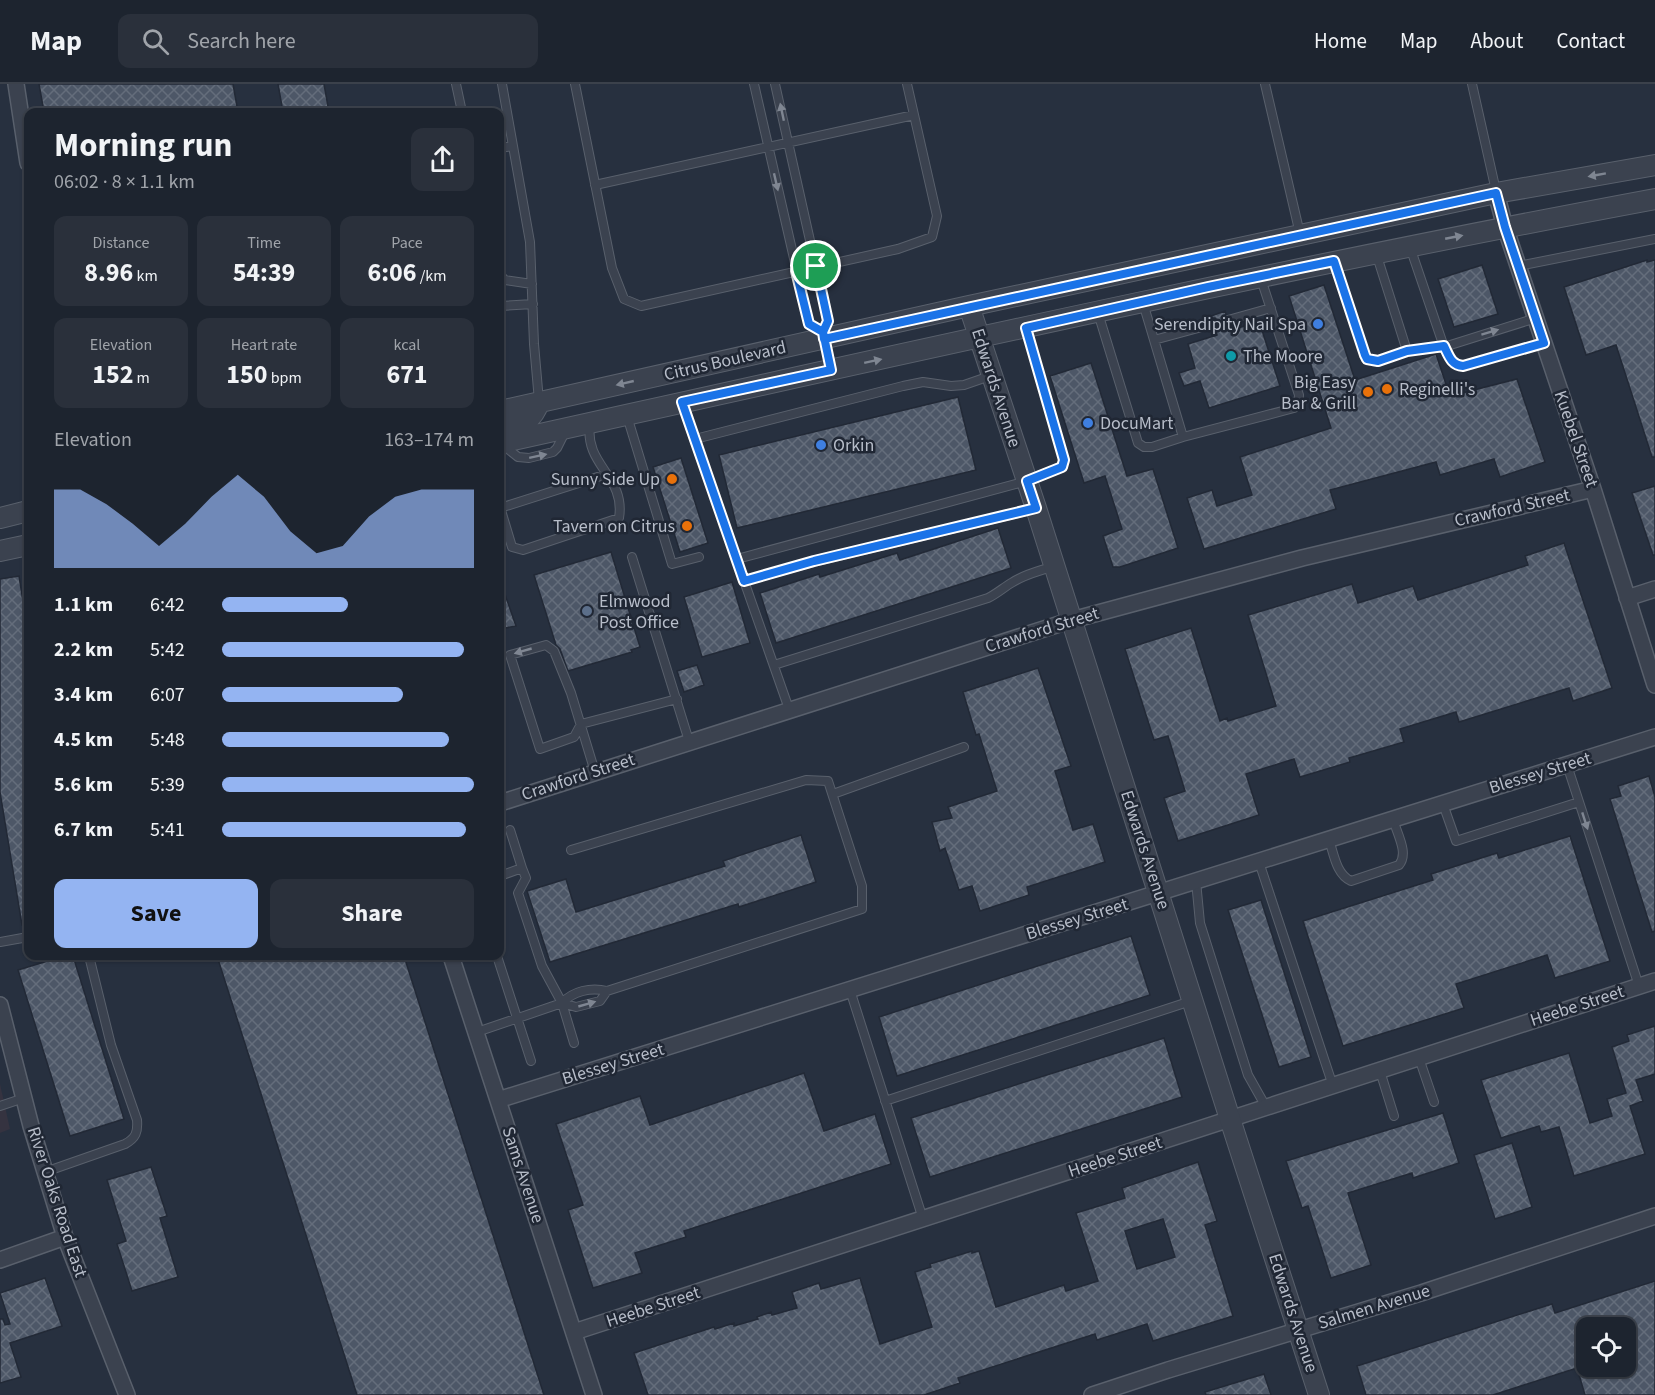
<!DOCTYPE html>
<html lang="en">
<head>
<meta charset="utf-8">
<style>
	:root { --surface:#1d242f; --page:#2a303b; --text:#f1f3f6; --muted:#a0a4aa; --line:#3b414b; --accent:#94b4f2 }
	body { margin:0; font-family:"Source Sans 3",sans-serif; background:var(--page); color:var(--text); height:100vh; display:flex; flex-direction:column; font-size:22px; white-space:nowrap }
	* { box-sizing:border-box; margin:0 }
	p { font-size:20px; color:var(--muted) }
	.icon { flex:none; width:33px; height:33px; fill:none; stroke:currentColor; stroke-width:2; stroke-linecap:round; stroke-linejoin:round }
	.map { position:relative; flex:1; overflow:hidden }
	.sheet { position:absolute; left:24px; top:24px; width:480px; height:852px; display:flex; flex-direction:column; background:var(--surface); border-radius:12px; box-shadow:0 2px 4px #0004,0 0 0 2px var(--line) }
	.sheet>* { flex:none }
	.buttons { position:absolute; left:1576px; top:1233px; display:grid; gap:12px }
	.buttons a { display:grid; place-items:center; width:60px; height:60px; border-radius:12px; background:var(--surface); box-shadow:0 2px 4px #0004,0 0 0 2px var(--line); font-size:30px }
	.pin { position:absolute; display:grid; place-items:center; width:51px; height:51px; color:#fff; margin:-26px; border:3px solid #fff; border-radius:50%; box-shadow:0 2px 6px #0007 }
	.round { display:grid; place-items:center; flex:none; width:63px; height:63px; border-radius:12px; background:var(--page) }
	.overview { display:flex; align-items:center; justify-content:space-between; height:102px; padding:0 30px }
	h1 { font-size:33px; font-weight:700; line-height:45px }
	.stats { display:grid; grid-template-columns:repeat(3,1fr); gap:9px; height:102px; padding:6px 30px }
	.stats div { display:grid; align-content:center; border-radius:12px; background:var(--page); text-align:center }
	.stats b { font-size:26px; font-weight:700 }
	.stats small { font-size:16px; font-weight:400 }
	.stats p { font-size:16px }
	.chart { height:168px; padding:12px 30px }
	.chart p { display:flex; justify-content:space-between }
	.chart svg { width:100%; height:108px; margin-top:6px; fill:var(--accent); opacity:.7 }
	.action { display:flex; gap:12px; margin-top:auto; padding:12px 30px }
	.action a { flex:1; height:69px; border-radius:12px; background:var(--accent); color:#111; font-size:24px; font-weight:700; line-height:69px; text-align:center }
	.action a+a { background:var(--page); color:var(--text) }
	ul { padding:0 30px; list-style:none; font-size:20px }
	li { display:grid; grid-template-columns:96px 72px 1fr; align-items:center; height:45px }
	li i { height:15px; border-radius:8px; background:var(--accent) }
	header { display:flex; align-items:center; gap:36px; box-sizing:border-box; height:84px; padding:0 30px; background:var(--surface); border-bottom:2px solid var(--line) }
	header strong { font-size:28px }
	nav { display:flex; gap:33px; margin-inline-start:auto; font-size:21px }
	.search { width:420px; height:54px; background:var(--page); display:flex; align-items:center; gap:15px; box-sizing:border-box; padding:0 21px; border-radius:12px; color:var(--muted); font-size:22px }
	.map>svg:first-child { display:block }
	.medical { fill:#353340 }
	.building { fill:url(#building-cross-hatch); stroke:#222936; stroke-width:1.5; fill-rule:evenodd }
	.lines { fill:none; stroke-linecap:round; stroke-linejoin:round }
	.service-casing { stroke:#59606c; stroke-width:10 }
	.minor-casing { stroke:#59606c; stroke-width:18 }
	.tertiary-casing { stroke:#59606c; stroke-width:22 }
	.service { stroke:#3b424f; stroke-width:8 }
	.minor { stroke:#3b424f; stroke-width:15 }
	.tertiary { stroke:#3b424f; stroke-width:20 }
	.oneway { fill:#7f8692 }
	.route-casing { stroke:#fff; stroke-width:12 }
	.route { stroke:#1a73e8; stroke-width:8 }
	.shop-dot { fill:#3f7fe0; stroke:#202734; stroke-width:2 }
	.culture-dot { fill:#0f9aa8; stroke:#202734; stroke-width:2 }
	.food-dot { fill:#e8710a; stroke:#202734; stroke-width:2 }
	.service-dot { fill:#5c6f8a; stroke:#202734; stroke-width:2 }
	.labels { text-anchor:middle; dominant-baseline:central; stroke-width:5; stroke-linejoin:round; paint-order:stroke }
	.poi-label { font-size:18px; fill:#b7bdc9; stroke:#202734; text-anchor:start }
	.street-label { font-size:18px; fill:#b7bdc9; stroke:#202734 }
</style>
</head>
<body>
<header>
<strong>Map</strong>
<div class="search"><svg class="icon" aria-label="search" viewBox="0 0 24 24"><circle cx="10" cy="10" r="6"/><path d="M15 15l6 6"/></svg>Search here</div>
<nav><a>Home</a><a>Map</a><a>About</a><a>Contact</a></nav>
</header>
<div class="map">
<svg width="1655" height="1311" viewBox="0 0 1655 1311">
	<defs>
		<pattern id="building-cross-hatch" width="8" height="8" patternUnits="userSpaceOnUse" patternTransform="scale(1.5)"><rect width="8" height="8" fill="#4d5767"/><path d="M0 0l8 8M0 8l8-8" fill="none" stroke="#646d7b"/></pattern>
	</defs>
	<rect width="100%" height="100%" fill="#27303f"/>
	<path class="medical" d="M0,1000L10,1045L0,1049Z"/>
	<path class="building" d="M39,0H233L238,28H44Z
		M278,0H324L329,28H283Z
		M1647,176V178L1655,176V373H1652L1616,261L1586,271L1564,203Z
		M1482,181L1498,230L1454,243L1438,195Z
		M1324,201L1355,296L1436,270L1450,312L1517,295L1545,378L1500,393L1494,375L1440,391L1436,378L1330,406L1336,425L1204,465L1187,414L1212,406L1217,422L1252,411L1240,373L1331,344L1289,212Z
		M1225,227L1226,230L1222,234V238L1226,242H1230L1232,246L1259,237L1280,302L1209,324L1200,297L1184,302L1179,289L1195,284L1188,260L1217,251L1215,246L1219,242V238L1215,234H1211V232Z
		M1091,279L1127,392L1153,385L1178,464L1120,483H1113L1103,452L1122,445L1105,392L1084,399L1050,292Z
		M958,313L976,386L737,444L719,371Z
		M681,374L708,459L680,468L653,383Z
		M1655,402V471H1653L1632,409Z
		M998,444L1011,484L776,559L760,509L819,490L820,493L897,469L900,476Z
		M1564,459L1612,604L1573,617L1569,604L1459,638L1456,628L1400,645L1404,658L1349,674L1350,678L1300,693L1294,675L1246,690L1259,731L1178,757L1164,714L1185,707L1168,652L1154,656L1125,565L1191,544L1220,637L1227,634L1228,637L1276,622L1248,531L1352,500L1358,519L1413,502L1418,516L1528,481L1525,472Z
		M611,468L640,563L631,566L632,568L568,587L560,565L556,561L534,491Z
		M19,492L28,549V840L22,841L0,708V495Z
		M732,498L750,559L702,573L684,513Z
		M500,499H501L516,542L500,545Z
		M697,581L704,601L684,608L677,587Z
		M1038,584L1071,682L1055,687L1073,746L1093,740L1105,778L1027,803L1029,811L980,827L972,802L959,806L945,764L940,767L932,738L952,734L948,723L997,707L979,650L976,651L963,608Z
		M1649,692L1655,713V847L1652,848L1610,715L1621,712L1618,702Z
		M801,751L816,798L739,823L738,820L550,878L527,807L566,795L576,828L725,782L723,777Z
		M1570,752L1610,877L1555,894L1547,871L1456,900L1464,924L1343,962L1303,837L1433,796L1431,790L1497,769L1499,774Z
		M1261,816L1311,973L1279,983L1228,826Z
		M1131,852L1150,911L897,992L879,933Z
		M64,872H73L124,1035L70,1052L18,886Z
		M217,872H404L544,1311H357Z
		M1655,942V990L1636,996L1643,1017L1630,1022L1645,1070L1574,1092L1559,1043L1541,1048L1539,1042L1501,1054L1481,996L1569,969L1590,1039L1612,1032L1607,1015L1626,1009L1612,963L1629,957L1627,951Z
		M1164,954L1182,1013L930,1093L911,1034Z
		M804,989L824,1047L875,1030L891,1080L684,1147L686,1153L635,1169L642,1189L593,1204L568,1126L583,1121L556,1040L640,1012L650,1041Z
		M1443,1029L1459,1079L1413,1094L1412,1089L1348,1109L1371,1181L1331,1194L1308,1122L1302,1124L1286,1077Z
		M1512,1059L1532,1123L1495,1135L1474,1071Z
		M1198,1078L1217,1137L1205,1141L1233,1232L1153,1257L1147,1240L1097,1256L1095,1250L958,1294L960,1299L924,1311H648L634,1269L714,1243L715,1245L734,1239V1242L758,1235L757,1233L771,1228L772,1231L797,1224L792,1208L819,1199L821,1205L860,1194L880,1260L932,1243L915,1188L931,1183L930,1180L972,1167V1169L979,1167L996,1223L1064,1201L1066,1207L1098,1197L1076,1129L1125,1114L1122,1104ZM1163,1135L1175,1173L1137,1185L1125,1147Z
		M151,1083L167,1132L160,1134L178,1193L132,1207L117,1160L126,1157L107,1096Z
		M45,1194L62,1242L10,1259L21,1293L0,1299V1235H3L5,1241L10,1240L0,1209Z
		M1655,1197V1311H1585L1577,1284L1493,1311H1366L1357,1282L1552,1220L1555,1229ZM1587,1244H1626V1282H1587Z
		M1264,1290L1271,1311H1206L1205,1308Z"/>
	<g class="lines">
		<defs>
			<path id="service" d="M456,0L462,28
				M502,0L530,158L534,260L539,317
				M575,0L612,184L624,215L641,222L898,165L932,153L937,132L907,0
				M754,0L809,240L823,248
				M775,0L828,237L823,248L831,284
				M1265,0L1300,150
				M1472,0L1496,107
				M500,64L513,62
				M595,101L914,31
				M1334,179L1365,271L1367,275L1378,277L1407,267L1376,169
				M1518,182L1655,155
				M500,191L505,196L532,200
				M1143,219L1183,353
				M500,222L533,220
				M1098,229L1138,359L1144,363H1152L1183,353L1294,324L1298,321L1299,311L1261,195
				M1536,234L1444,263C1449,272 1452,281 1463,282L1543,259
				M1228,236L1271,224
				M1154,256L1213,240
				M1407,267L1444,263L1410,163
				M682,320L789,625
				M627,332L672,480L699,473
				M695,355L903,302L923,298L951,302L964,301L990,292
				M503,361L518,373L529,374L553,368L557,364L565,348
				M500,423L512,463L523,466L619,434C626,392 584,382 590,340
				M500,424L607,390
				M632,473L689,657
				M737,475L1027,397L1062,383L1064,376L1026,244
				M744,497L814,478L1035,425
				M774,581L988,514C998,509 1004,503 1013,498C1025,490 1040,487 1054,482
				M1567,681L1639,902
				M595,688L571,609L554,567L546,561L510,571L540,665L574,653L581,640L677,615
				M833,710L964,663
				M1443,720L1456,757L1579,718
				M1329,756C1334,770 1336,790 1351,797L1399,781C1409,769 1397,750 1393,735
				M1259,778L1333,1002
				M522,784L526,794L518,809L542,882L562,919L576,923L600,917L607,907
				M500,792L522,784L510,746
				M1196,797L1200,839L1248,991L1266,1023
				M0,858L28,853
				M497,872L531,977
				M850,906L923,1135
				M562,919C573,907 591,903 607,907L862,825V802L828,697L806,696L571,766
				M477,948L562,919L574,959
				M1419,974L1434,1018
				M1380,987L1394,1032
				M885,1017L1191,917
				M0,1022L24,1014
				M45,1088L125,1060C136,1054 138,1048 137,1036L111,961L89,872"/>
			<path id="minor" d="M16,0L28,79
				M1496,109L1505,143L1593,405L1655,601
				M1627,514L1655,505
				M500,719L1072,536L1302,474L1593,405
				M451,872L594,1311
				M0,921L31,1042L65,1153L127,1311
				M498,1016L1655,653
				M0,1176L65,1153
				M574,1248L1655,897
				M1092,1311L1168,1286L1421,1209L1655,1132"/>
			<path id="tertiary" d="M969,222L1036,424L1230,1035L1319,1311
				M500,327L969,222L1496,109L1655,81
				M500,346C519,340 532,340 539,318
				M500,359C884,274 1268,187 1655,115
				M0,434L28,427
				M0,467L28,461"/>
		</defs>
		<use href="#service" class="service-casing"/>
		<use href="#minor" class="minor-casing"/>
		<use href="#tertiary" class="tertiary-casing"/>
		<use href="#service" class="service"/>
		<use href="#minor" class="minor"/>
		<use href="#tertiary" class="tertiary"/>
	</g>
	<defs><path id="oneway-solid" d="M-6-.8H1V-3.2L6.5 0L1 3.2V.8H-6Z" transform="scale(1.5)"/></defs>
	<g class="oneway">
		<use href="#oneway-solid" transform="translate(782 28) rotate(-102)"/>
		<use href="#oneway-solid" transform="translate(1597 91) rotate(170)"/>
		<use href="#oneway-solid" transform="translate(776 98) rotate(77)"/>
		<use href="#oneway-solid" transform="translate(1454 153) rotate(-11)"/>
		<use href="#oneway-solid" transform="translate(1490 248) rotate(-17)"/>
		<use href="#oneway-solid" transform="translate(873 277) rotate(-12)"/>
		<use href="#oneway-solid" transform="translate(625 299) rotate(167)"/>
		<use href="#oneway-solid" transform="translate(538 372) rotate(-12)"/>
		<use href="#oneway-solid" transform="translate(523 567) rotate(164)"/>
		<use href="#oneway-solid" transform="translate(1585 737) rotate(72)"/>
		<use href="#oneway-solid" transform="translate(587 920) rotate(-16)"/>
	</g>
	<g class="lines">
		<defs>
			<path id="route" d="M816,182L828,237L823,248L831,286L682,318L744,497L814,477L1036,424L1027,397L1062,383L1064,376L1026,244L1208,203L1334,177L1365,271L1367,275L1378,277L1407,267L1444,262C1449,272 1451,281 1463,282L1544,259L1505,143L1496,109L824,255L823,248L809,240L796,187L816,182"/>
		</defs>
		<use href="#route" class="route-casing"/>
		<use href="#route" class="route"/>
	</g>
	<g class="shop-dot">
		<circle cx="1318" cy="240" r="6"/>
		<circle cx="1088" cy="339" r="6"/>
		<circle cx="821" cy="361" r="6"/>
	</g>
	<circle class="culture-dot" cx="1231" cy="272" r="6"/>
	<g class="food-dot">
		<circle cx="1387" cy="305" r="6"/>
		<circle cx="1368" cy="308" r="6"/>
		<circle cx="672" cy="395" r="6"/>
		<circle cx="687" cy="442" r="6"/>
	</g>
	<circle class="service-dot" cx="587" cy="527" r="6"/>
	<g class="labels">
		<g class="poi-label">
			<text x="1306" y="240" text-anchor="end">Serendipity Nail Spa</text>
			<text x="1243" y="272">The Moore</text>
			<text x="1356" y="298" text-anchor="end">Big Easy<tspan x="1356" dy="21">Bar &amp; Grill</tspan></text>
			<text x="1399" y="305">Reginelli's</text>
			<text x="1100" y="339">DocuMart</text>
			<text x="833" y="361">Orkin</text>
			<text x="660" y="395" text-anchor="end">Sunny Side Up</text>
			<text x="675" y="442" text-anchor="end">Tavern on Citrus</text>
			<text x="599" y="517">Elmwood<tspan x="599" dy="21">Post Office</tspan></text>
		</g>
		<g class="street-label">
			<text transform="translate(725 277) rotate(-13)">Citrus Boulevard</text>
			<text transform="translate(996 304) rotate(72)">Edwards Avenue</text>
			<text transform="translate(1576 355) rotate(71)">Kuebel Street</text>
			<text transform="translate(1512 424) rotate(-13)">Crawford Street</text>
			<text transform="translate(1042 546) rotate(-17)">Crawford Street</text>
			<text transform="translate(1540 689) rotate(-17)">Blessey Street</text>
			<text transform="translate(578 693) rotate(-18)">Crawford Street</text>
			<text transform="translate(1145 766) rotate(72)">Edwards Avenue</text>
			<text transform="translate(1077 835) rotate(-17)">Blessey Street</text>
			<text transform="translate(1577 922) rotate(-18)">Heebe Street</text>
			<text transform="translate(613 980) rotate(-17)">Blessey Street</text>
			<text transform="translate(1115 1073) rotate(-18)">Heebe Street</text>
			<text transform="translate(523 1091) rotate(72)">Sams Avenue</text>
			<text transform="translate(57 1118) rotate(72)">River Oaks Road East</text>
			<text transform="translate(653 1223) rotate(-18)">Heebe Street</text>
			<text transform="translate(1374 1223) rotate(-17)">Salmen Avenue</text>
			<text transform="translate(1293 1229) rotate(72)">Edwards Avenue</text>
		</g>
	</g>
</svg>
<div class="buttons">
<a><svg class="icon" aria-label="locate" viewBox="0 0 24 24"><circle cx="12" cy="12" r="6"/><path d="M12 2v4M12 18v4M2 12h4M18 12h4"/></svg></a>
</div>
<div class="pin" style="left:816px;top:182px;background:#1e9e55"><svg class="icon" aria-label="arrive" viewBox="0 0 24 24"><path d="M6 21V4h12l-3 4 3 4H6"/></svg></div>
<section class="sheet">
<div class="overview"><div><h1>Morning run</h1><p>06:02 · 8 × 1.1 km</p></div><a class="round"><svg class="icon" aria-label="share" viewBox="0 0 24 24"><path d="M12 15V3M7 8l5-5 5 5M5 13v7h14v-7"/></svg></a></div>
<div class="stats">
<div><p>Distance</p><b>8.96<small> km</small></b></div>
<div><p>Time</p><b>54:39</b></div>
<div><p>Pace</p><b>6:06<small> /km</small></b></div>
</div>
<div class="stats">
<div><p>Elevation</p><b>152<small> m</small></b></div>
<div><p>Heart rate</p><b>150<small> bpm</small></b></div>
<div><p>kcal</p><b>671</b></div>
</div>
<div class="chart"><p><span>Elevation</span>163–174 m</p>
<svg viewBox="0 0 160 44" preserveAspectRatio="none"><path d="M0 44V12L10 12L20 18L30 26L40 35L50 26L60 15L70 6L80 15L90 29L100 38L110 35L120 23L130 15L140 12L150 12L160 12V44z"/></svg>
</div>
<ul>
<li><b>1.1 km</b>6:42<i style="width:50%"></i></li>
<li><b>2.2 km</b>5:42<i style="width:96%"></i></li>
<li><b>3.4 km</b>6:07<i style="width:72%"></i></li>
<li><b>4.5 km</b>5:48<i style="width:90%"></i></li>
<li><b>5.6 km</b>5:39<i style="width:100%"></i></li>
<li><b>6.7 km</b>5:41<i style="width:97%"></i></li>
</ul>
<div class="action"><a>Save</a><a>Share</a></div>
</section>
</div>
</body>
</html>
